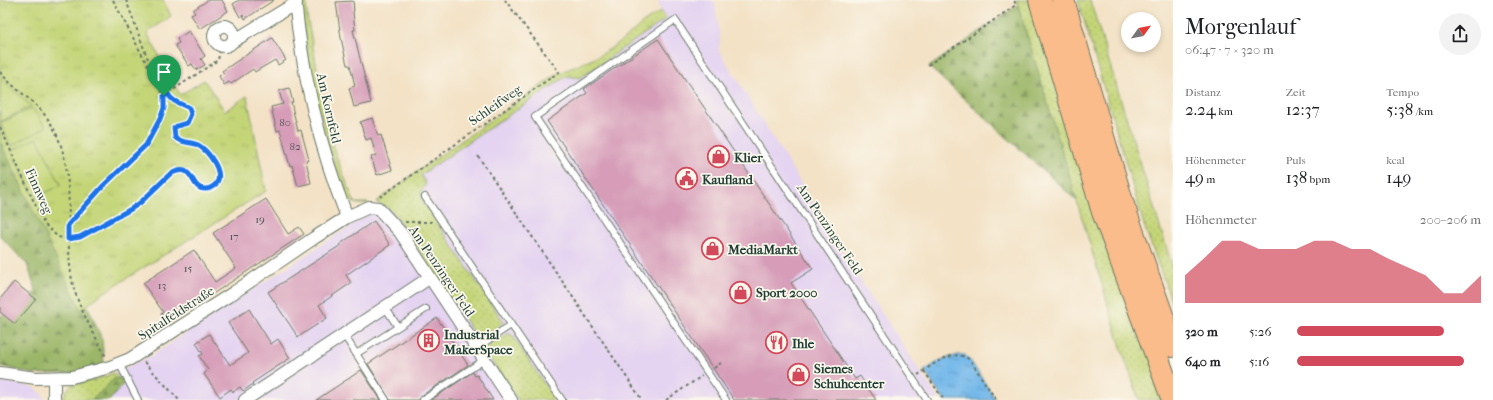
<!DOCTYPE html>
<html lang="de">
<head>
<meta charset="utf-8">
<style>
	:root { --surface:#fff; --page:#f2f2f2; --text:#202124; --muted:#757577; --accent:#d1495b }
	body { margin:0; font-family:"IM FELL French Canon",serif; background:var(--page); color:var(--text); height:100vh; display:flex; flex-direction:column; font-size:15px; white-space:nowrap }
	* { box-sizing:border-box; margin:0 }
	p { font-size:13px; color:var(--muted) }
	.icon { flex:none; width:22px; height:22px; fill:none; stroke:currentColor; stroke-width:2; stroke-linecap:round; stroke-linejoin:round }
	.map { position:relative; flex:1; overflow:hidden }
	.details { display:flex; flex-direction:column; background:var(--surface); width:320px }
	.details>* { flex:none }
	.needle { width:26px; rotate:57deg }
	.controls { position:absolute; left:1121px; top:12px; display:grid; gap:8px }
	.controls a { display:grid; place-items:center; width:40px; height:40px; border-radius:50%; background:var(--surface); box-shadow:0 2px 6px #0003; font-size:20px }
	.pin { position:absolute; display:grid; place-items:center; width:34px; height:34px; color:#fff; margin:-41px -17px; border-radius:50% 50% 50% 0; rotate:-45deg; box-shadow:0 0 4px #0007 }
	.pin .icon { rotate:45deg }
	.round { display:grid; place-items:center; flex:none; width:42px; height:42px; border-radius:21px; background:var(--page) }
	.head { display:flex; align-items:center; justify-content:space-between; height:68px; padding:0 12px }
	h1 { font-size:22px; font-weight:600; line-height:30px }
	.figures { display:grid; grid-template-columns:repeat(3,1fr); gap:6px; height:68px; padding:4px 12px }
	.figures div { display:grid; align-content:center }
	.figures b { font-size:17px; font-weight:600 }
	.figures small { font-size:11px; font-weight:400 }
	.figures p { font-size:11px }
	.chart { height:112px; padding:8px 12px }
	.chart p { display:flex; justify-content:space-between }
	.chart svg { width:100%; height:72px; margin-top:4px; fill:var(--accent); opacity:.7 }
	ul { padding:0 12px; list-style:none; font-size:13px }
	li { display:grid; grid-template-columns:64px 48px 1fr; align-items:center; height:30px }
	li i { height:10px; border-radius:5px; background:var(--accent) }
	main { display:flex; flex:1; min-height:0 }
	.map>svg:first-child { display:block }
	.built { fill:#e4d3f1 }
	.grass { fill:url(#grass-dots); stroke:#728956 }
	.forest { fill:url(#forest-firs); stroke:#5d7a4e }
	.park { fill:url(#park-tufts); stroke:#728956 }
	.pitch { fill:#c4d578; stroke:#728956 }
	.water { fill:url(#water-ripples); stroke:#497a8f }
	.building { fill:#d69cb8 }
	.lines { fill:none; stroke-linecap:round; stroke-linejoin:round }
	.service-casing { stroke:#697767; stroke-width:8 }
	.minor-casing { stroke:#697767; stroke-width:14 }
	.motorway-casing { stroke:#697767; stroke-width:24 }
	.path { stroke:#697767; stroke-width:2; stroke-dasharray:3 3; stroke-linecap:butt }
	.service { stroke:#fff; stroke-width:6 }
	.minor { stroke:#fff; stroke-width:12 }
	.motorway { stroke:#f9bc8a; stroke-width:22 }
	.route-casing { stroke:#fff; stroke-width:8 }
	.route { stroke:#1a73e8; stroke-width:5 }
	.labels { text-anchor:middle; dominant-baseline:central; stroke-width:3.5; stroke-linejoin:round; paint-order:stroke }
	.number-label { font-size:11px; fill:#4d5555 }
	.street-label { font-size:13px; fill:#1f3d34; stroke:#fbf7ec }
	.poi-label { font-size:13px; font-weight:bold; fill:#1f3d34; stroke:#fbf7ec; text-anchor:start }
</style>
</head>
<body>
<main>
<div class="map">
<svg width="1173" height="400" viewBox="0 0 1173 400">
	<defs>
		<pattern id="grass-dots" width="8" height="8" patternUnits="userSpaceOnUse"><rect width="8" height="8" fill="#c4d578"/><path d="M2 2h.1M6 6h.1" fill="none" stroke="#a8b868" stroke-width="1.8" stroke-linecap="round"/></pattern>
		<pattern id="forest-firs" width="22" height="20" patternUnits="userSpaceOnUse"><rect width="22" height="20" fill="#9bb668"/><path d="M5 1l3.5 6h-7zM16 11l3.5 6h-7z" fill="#7e9556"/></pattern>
		<pattern id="park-tufts" width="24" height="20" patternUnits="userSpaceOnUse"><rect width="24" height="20" fill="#c4d578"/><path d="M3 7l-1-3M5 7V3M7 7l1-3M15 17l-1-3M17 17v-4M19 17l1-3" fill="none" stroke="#a8b868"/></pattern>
		<pattern id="water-ripples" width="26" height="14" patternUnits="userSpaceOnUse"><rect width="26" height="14" fill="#73b8ea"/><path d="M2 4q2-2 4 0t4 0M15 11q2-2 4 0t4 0" fill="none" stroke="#5e97be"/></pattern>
	</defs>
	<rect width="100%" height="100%" fill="#fbf7ec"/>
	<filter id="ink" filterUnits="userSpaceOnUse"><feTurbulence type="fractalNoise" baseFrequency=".025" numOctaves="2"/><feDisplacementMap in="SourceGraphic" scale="8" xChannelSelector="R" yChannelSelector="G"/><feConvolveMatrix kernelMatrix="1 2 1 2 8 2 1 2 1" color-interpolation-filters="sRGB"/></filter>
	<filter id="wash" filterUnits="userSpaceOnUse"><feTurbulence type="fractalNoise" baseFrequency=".012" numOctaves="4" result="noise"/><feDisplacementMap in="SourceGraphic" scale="16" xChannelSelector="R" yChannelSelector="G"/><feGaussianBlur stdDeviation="0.9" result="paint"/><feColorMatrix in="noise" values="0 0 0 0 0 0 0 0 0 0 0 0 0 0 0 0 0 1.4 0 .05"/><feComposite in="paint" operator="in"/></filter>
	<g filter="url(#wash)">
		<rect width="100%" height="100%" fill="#f3e2c6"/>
		<path class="built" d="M661,0H711L715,3L720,41L719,50L864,286L939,400H98L120,379L114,373L151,356L361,219L385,199L560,73L593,59L628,37L661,12L658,2Z
			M0,381L34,387L41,393L45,400H0Z"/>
		<path class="grass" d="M300,0H306L307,16L330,137L337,158L353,199L356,203H368V204H358L348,200L340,181L328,144L311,78Z
			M1016,0H1034L1166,400H1139L1120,344Z
			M1078,0H1090L1173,269V305L1144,225Z
			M661,11L666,19L580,78L567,76L470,141L421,175L426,184L421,192L423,202L501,318L503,322L501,325L478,340L397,218L389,209L376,202L412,175L559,73L593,59L610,49L628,36L641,24Z
			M508,333L513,336L555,400H518L483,349Z
			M114,373L120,379L98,400H62L66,391L71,385L94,380Z"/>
		<path class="forest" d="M1018,5L1077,201L929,67Z
			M0,113L63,250L102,339L104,365L78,373L34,374L0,366V316L21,310L36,290L27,264L0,236Z
			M129,377L110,400H92L114,379Z"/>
		<path class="park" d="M0,0H163L171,16L147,33L180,95L204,80L225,111L247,96L266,191L100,295L81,310L0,141Z"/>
		<path class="pitch" d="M2,79L31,106L0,122V80Z
			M32,108L46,127L11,146L0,123Z
			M37,138L61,185L35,198L11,151Z"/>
		<path class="water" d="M958,355H965L970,360L996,400H944L924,371L941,360Z"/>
		<g id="blocks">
			<path class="building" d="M208,0H222L228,11L200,29L191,15L195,13L193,10Z
				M239,0H274L245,19L243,15L240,17L233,4Z
				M353,1L354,11L353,12L355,30H353L371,103L354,107L349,88L355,86L350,65H347L341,38L336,2Z
				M189,31L205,56L201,59L205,65L196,70L192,64L189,66L175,45L179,43L177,39Z
				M272,38L286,60L278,65L275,60L258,70L255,72L253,69L231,84L229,82L224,85L219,76L224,73L222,71Z
				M658,39L813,269L791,283L855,379L860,376L876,400H734L547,121L587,93L584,89Z
				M289,88L293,102H291L298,131L301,130L309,160L306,161L311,183L298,186L292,165L290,166L280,130L277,131L271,107L283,104L279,91Z
				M372,118L378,136L381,135L392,170L377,175L371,157L376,155L371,138L366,140L360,122Z
				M266,199L288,234L299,227L304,234L167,324L161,314L163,312L143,283L194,250L215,282L236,268L213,233Z
				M374,221L390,245L346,275L351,283L319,305L327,318L298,337L268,292L341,245L340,244Z
				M14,282L36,299L15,324L0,312V299Z
				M249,309L271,344L278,339L290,358L252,383L253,384L243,391L240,387L233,392L231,389L220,397L204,374L208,370L199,356L203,354L196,343L209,334L230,365L248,353L228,323Z
				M437,318L468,365L421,396L419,400H390L368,364Z
				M361,370L381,400H316L354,375Z
				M473,372L475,376L477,375L493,400H431Z"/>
		</g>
	</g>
	<g filter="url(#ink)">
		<use href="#blocks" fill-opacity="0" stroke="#697767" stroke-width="1"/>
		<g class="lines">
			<defs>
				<path id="service" d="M425,197L562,400
					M385,307L398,327
					M344,335L386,400
					M476,348L511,325
					M356,354L426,309
					M119,363L138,400
					M423,400L484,360
					M726,400L535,117L675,20L927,400"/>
				<path id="minor" d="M295,0C302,74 320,148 347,217
					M214 36a10 10 0 1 1 20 0a10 10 0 1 1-20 0Z
					M232,42L296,3
					M0,373L36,378L72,377L110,367L130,359L233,293L314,238L347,217L369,207L378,208L400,232L511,400
					M54,379V400
					M245,400L429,278"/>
				<path id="motorway" d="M1040,0L1103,212L1173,400
					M1063,0L1123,205L1173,346"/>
			</defs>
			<use href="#service" class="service-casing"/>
			<use href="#minor" class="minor-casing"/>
			<use href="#motorway" class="motorway-casing"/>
			<path class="path" d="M928,65L1016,5L1014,0
				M0,72C18,94 40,102 54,129C79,177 62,234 73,285C79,309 95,335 106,357
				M164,96L218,60L221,46
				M0,127L44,224L58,237L68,239L80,237L89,233C106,223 127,215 142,202C151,193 162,177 173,172C195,163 195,205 215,185C226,173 208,150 197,145C189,142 181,143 175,137L174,128C183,121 195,125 189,109L170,99L147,57L126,0
				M478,156L642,400
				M380,197L559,72L505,0
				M405,222H433
				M69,225L103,186L146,145L160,119L164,108V96L113,0
				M144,362L179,400
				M714,368L721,363
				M924,371L944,400
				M918,375C932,365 954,347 970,360L996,400
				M666,400L702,376"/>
			<use href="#service" class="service"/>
			<use href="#minor" class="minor"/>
			<use href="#motorway" class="motorway"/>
		</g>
	</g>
	<g class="lines" filter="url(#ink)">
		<defs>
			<path id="route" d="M168,94C173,103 181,103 189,108L191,114L187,123L177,126L174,128L175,137C181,144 190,141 198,145C208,151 225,172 216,184C213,187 209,189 205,189C193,189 194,175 185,171C180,169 174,172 170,174L141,202L131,209L80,237L68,239V225L103,186L146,145L160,119L164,108V96Z"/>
		</defs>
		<use href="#route" class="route-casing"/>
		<use href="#route" class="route"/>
	</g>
	<defs>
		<symbol id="shop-ring" viewBox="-11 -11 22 22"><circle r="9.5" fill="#fbf7ec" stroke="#d1495b" stroke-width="1.5"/><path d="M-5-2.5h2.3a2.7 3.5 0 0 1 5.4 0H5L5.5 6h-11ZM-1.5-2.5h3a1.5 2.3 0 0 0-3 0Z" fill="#d1495b"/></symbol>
		<symbol id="civic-ring" viewBox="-11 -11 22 22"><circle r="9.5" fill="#fbf7ec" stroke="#d1495b" stroke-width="1.5"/><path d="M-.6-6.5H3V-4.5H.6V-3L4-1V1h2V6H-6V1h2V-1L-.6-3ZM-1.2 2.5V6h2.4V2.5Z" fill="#d1495b"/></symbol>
		<symbol id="building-ring" viewBox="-11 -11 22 22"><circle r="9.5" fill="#fbf7ec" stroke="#d1495b" stroke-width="1.5"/><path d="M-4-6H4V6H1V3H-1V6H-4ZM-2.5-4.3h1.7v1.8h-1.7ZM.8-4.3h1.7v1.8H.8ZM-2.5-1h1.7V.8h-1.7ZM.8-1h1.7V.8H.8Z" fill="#d1495b"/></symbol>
		<symbol id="restaurant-ring" viewBox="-11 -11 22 22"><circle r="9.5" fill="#fbf7ec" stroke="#d1495b" stroke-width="1.5"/><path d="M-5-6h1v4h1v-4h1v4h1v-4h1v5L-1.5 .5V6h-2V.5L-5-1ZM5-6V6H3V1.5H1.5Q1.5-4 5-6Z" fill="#d1495b"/></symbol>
	</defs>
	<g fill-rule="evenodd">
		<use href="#shop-ring" x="706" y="144" width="25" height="25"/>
		<use href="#civic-ring" x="674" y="166" width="25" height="25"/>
		<use href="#shop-ring" x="700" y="236" width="25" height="25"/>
		<use href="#shop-ring" x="728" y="280" width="25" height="25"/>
		<use href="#building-ring" x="416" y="328" width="25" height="25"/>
		<use href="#restaurant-ring" x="764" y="330" width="25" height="25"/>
		<use href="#shop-ring" x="786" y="362" width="25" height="25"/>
	</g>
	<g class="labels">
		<g class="number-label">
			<text x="285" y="122">80</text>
			<text x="295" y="146">82</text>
			<text x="260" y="219">19</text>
			<text x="234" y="236">17</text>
			<text x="188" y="268">15</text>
			<text x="162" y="285">13</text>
		</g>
		<g class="street-label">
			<text transform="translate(495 105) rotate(-35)">Schleifweg</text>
			<text transform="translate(329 108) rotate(77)">Am Kornfeld</text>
			<text transform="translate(39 191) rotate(66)">Finnweg</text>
			<text transform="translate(830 229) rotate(56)">Am Penzinger Feld</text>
			<text transform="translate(442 271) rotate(56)">Am Penzinger Feld</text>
			<text transform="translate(176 313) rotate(-33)">Spitalfeldstraße</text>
		</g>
		<g class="poi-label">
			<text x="734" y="157">Klier</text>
			<text x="702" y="179">Kaufland</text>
			<text x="728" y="249">MediaMarkt</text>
			<text x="756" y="292">Sport 2000</text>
			<text x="444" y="334">Industrial<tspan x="444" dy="15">MakerSpace</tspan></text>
			<text x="792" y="343">Ihle</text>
			<text x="814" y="368">Siemes<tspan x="814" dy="15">Schuhcenter</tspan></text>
		</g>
	</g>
</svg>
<div class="controls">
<a><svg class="needle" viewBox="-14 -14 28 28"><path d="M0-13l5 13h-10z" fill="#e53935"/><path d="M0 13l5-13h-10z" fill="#757577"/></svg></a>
</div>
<div class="pin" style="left:164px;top:96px;background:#1e9e55"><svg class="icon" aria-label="arrive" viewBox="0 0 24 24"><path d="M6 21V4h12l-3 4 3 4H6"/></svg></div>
</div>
<section class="details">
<div class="head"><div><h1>Morgenlauf</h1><p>06:47 · 7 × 320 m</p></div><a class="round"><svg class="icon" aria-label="share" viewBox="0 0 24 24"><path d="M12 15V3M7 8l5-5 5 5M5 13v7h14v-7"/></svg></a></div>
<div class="figures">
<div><p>Distanz</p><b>2.24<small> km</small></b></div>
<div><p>Zeit</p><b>12:37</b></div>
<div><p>Tempo</p><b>5:38<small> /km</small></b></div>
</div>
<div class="figures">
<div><p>Höhenmeter</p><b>49<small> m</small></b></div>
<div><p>Puls</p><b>138<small> bpm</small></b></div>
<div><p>kcal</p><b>149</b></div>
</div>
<div class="chart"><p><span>Höhenmeter</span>200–206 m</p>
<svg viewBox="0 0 160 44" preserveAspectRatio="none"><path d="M0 44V27L10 17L20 6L30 6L40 11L50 11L60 11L70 6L80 6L90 11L100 11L110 17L120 22L130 27L140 38L150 38L160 27V44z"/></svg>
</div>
<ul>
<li><b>320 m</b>5:26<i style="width:80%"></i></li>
<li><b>640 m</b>5:16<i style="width:91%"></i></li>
</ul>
</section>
</main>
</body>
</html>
